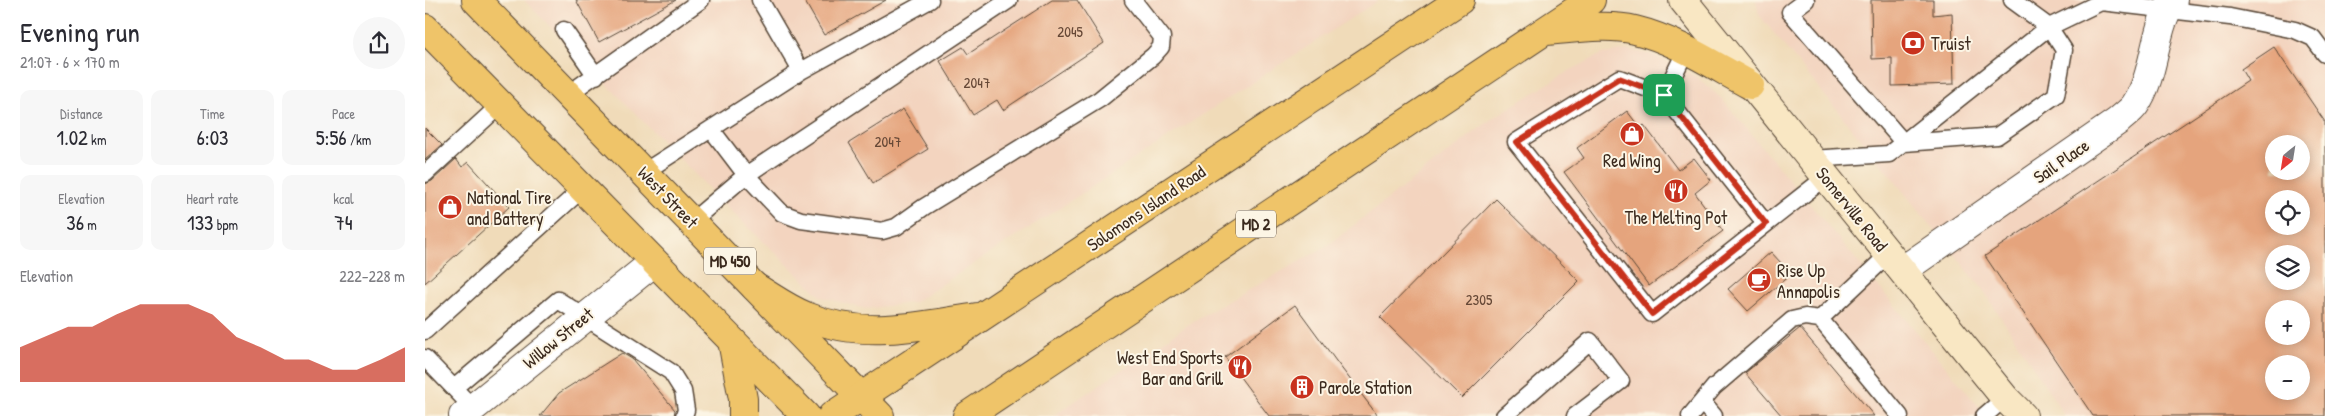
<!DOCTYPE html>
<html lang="en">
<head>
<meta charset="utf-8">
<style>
	:root { --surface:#fff; --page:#f7f7f7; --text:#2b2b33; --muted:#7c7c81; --accent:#c8321e }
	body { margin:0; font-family:"Patrick Hand",sans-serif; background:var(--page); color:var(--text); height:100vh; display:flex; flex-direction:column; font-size:19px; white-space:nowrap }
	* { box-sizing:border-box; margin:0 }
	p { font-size:16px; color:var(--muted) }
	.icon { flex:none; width:28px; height:28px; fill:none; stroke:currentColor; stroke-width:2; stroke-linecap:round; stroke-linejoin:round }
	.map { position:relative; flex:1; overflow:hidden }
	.drawer { display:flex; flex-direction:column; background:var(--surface); width:425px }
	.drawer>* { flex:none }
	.needle { width:32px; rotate:210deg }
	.controls { position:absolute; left:1840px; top:135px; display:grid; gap:10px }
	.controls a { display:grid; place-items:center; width:45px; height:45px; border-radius:50%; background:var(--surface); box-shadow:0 2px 12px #0003; font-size:25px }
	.pin { position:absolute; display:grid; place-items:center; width:42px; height:42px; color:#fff; margin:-21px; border-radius:10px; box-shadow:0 2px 8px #0006 }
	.round { display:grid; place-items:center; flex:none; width:52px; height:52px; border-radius:26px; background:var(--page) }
	.headline { display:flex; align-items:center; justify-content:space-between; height:85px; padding:0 20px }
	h1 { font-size:28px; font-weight:600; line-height:38px }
	.stats { display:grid; grid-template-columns:repeat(3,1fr); gap:8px; height:85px; padding:5px 20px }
	.stats div { display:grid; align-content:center; border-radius:10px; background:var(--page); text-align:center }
	.stats b { font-size:21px; font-weight:600 }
	.stats small { font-size:14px; font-weight:400 }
	.stats p { font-size:14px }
	.chart { height:140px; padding:10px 20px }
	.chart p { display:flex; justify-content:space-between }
	.chart svg { width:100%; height:90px; margin-top:5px; fill:var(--accent); opacity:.7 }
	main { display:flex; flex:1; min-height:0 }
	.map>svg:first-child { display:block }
	.built { fill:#f3d4bf; fill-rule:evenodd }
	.building { fill:#e5a47d; fill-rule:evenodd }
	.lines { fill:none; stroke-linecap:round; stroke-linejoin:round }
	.lane-casing { stroke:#564535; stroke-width:19 }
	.street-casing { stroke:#564535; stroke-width:30 }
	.secondary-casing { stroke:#564535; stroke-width:30 }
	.primary-casing { stroke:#564535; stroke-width:30 }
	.highway-casing { stroke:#564535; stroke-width:30 }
	.lane { stroke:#fff; stroke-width:16 }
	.street { stroke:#fff; stroke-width:28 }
	.secondary { stroke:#f9e7c3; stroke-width:28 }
	.primary { stroke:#efc469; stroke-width:28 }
	.highway { stroke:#efc469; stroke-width:28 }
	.route-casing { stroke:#fff; stroke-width:10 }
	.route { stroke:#c8321e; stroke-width:6 }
	.labels { text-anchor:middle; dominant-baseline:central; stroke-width:4; stroke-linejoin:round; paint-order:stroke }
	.number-label { font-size:15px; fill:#664836 }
	.shield { fill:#fcf5e5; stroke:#75675a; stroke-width:1 }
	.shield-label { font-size:16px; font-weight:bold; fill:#3b2a1e }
	.poi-label { font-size:18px; fill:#3b2a1e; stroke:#fcf5e5; text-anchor:start }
	.street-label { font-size:18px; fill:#3b2a1e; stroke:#fcf5e5 }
</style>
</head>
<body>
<main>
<section class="drawer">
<div class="headline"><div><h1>Evening run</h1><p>21:07 · 6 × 170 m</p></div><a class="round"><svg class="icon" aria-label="share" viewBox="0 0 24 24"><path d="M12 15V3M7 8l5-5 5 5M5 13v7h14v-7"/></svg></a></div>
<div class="stats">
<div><p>Distance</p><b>1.02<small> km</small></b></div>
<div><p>Time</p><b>6:03</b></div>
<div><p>Pace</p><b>5:56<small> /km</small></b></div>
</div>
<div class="stats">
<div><p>Elevation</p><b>36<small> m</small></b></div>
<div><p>Heart rate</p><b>133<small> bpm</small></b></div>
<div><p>kcal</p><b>74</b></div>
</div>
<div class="chart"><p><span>Elevation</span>222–228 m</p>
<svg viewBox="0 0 160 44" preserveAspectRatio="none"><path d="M0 44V27L10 22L20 17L30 17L40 11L50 6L60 6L70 6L80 11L90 22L100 27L110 33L120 33L130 38L140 38L150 33L160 27V44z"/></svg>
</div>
</section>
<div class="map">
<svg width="1900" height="416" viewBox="0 0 1900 416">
	<rect width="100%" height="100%" fill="#fcf5e5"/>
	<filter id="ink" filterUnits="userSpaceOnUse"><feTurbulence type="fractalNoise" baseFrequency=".02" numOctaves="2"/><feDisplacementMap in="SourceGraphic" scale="10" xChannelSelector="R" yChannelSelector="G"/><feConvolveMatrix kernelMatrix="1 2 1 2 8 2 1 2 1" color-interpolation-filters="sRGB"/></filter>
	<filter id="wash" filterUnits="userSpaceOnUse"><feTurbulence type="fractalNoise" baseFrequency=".0096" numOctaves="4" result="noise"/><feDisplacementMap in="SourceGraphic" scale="20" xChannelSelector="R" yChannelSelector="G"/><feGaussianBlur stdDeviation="1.12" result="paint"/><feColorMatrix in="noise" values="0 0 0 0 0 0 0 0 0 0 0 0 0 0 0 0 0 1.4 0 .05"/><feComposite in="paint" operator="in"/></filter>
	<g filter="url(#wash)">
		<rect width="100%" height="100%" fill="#f0dbb9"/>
		<path class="built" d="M99,0H954L490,302L441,309L397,297L307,212Z
			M1331,0H1900V416H1640L1557,288L1334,15ZM1849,144H1876V171H1849ZM1849,199H1876V226H1849ZM1849,254H1876V281H1849ZM1849,309H1876V336H1849ZM1849,364H1876V391H1849Z
			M1204,50L1228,55L1273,78L1296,98L1562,416H628L770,320L902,246L1068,118L1144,71L1177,54Z"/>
		<g id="blocks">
			<path class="building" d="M151,0H251L174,42Z
				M379,0H461L399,35Z
				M627,0H652L679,43L578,110L572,100L548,115L515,61L538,47L543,54Z
				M1446,0H1508V15L1527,13L1529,84L1467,86V58L1447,59Z
				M1849,47L1900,122V416H1668L1560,256L1823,81L1816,69ZM1849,144H1876V171H1849ZM1849,199H1876V226H1849ZM1849,254H1876V281H1849ZM1849,309H1876V336H1849ZM1849,364H1876V391H1849Z
				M478,109L503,149L448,183L424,143Z
				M1202,111L1215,128L1219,125L1253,170L1269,158L1286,180L1270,193L1298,231L1224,286L1139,172L1159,158L1152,148Z
				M0,128L17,145L0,160Z
				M31,159L37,167L43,162L84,207L0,283V184L7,181Z
				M1071,199L1154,281L1037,398L955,317Z
				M1346,252L1366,274L1323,311L1303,289Z
				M870,305L911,361L953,416H844L800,357Z
				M1375,328L1449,416H1357L1320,373Z
				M197,353L207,359L250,410L249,416H115L134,393Z"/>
		</g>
	</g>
	<g filter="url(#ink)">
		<use href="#blocks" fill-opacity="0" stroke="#564535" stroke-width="1"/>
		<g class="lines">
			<defs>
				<path id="lane" d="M1381,0L1365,12L1479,143
					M139,30L171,76
					M1261,50L1239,95L1341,224L1401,177
					M376,71L505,0
					M142,95L276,0
					M1239,95L1194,78L1091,142L1227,314L1341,224
					M286,129L321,175L357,213L376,220L457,231L471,227L499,207L675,99L728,56L736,47L737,37L708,0
					M1479,143L1572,136L1631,95L1639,50L1624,27L1587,0
					M1386,159L1464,154L1624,27L1676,2L1805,17L1870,30L1888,38L1900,54
					M219,172L376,71L335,0
					M0,174L75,105
					M267,221L321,175L584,0
					M1395,319L1475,416
					M0,331L157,189
					M0,358L48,408
					M29,388L133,300L246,372L258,391L261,410L259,416
					M1277,402L1289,416
					M1079,416L1165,341L1196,381L1150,416
					M1265,416L1289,387L1367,320L1380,317L1395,319L1464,254
					M1559,416L1580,398"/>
				<path id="street" d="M1478,270L1693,121C1698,116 1706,111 1710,105C1731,75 1728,29 1748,0
					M38,416L229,262"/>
				<path id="secondary" d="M1258,0L1580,398L1598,416"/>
				<path id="primary" d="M51,0L455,416
					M0,28L381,416"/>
				<path id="highway" d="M1121,31C1149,29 1182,23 1210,30C1251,40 1288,65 1325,85
					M330,287C347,297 363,309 381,316C438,340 493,326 552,317
					M307,341L318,399V416
					M407,416L1035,0
					M542,416L1166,0"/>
			</defs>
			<use href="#lane" class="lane-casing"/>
			<use href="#street" class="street-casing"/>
			<use href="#secondary" class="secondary-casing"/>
			<use href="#primary" class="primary-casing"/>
			<use href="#highway" class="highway-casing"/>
			<use href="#lane" class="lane"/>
			<use href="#street" class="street"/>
			<use href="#secondary" class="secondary"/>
			<use href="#primary" class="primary"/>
			<use href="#highway" class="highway"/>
		</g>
	</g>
	<g class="lines" filter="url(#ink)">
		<defs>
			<path id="route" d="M1194,78L1239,95L1341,224L1227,314L1092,142Z"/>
		</defs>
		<use href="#route" class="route-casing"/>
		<use href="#route" class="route"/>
	</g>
	<defs>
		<symbol id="bank-disc" viewBox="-11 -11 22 22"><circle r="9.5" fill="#c8321e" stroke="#fcf5e5"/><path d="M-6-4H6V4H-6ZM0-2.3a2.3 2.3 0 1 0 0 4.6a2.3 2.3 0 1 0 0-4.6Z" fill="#fff"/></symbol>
		<symbol id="shop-disc" viewBox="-11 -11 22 22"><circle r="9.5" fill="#c8321e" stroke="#fcf5e5"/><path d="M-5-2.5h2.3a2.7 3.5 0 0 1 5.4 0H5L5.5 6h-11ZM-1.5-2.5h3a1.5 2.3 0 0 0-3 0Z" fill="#fff"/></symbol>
		<symbol id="restaurant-disc" viewBox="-11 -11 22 22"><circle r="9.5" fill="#c8321e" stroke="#fcf5e5"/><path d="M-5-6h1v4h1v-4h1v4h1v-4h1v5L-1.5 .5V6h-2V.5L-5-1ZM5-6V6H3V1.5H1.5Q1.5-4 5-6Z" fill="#fff"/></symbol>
		<symbol id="cafe-disc" viewBox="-11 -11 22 22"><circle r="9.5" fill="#c8321e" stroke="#fcf5e5"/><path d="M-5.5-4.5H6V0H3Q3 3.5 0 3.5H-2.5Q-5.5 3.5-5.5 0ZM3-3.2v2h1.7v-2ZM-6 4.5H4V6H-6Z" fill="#fff"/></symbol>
		<symbol id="building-disc" viewBox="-11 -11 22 22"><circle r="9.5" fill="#c8321e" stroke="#fcf5e5"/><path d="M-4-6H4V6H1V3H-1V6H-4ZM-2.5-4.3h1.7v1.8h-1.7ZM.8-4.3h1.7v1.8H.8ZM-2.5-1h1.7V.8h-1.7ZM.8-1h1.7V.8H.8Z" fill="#fff"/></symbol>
	</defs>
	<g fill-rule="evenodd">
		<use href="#bank-disc" x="1474" y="29" width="28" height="28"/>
		<use href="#shop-disc" x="1193" y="120" width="28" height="28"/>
		<use href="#restaurant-disc" x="1237" y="177" width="28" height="28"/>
		<use href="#shop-disc" x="11" y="193" width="28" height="28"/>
		<use href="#cafe-disc" x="1320" y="266" width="28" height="28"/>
		<use href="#restaurant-disc" x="801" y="353" width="28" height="28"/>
		<use href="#building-disc" x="863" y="373" width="28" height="28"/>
	</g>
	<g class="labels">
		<g class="number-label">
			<text x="645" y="31">2045</text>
			<text x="552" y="82">2047</text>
			<text x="463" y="141">2047</text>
			<text x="1054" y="299">2305</text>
		</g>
		<g class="shield">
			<rect x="811" y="210.5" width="40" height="27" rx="4"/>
			<rect x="279" y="247.5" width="52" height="27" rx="4"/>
		</g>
		<g class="shield-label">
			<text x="831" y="224">MD 2</text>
			<text x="305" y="261">MD 450</text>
		</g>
		<g class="poi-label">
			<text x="1506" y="43">Truist</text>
			<text x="1207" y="160" text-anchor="middle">Red Wing</text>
			<text x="42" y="197">National Tire<tspan x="42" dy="21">and Battery</tspan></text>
			<text x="1251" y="217" text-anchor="middle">The Melting Pot</text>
			<text x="1352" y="270">Rise Up<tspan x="1352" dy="21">Annapolis</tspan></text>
			<text x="798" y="357" text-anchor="end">West End Sports<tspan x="798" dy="21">Bar and Grill</tspan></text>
			<text x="894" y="387">Parole Station</text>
		</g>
		<g class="street-label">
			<text transform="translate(1636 161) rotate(-35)">Sail Place</text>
			<text transform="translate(243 197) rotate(46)">West Street</text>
			<text transform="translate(721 208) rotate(-34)">Solomons Island Road</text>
			<text transform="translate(1427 209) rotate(51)">Somerville Road</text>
			<text transform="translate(133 338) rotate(-39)">Willow Street</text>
		</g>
	</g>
</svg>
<div class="controls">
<a><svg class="needle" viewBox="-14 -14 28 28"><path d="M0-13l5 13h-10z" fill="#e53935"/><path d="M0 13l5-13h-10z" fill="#7c7c81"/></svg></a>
<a><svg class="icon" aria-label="locate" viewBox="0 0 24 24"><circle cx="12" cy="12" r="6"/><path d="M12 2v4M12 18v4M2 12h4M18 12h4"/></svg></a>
<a><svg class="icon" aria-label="layers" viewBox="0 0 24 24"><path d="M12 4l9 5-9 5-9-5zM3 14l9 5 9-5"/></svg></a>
<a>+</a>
<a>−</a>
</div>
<div class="pin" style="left:1239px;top:95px;background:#1e9e55"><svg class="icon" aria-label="arrive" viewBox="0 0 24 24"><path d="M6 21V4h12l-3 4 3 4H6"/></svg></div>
</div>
</main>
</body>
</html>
